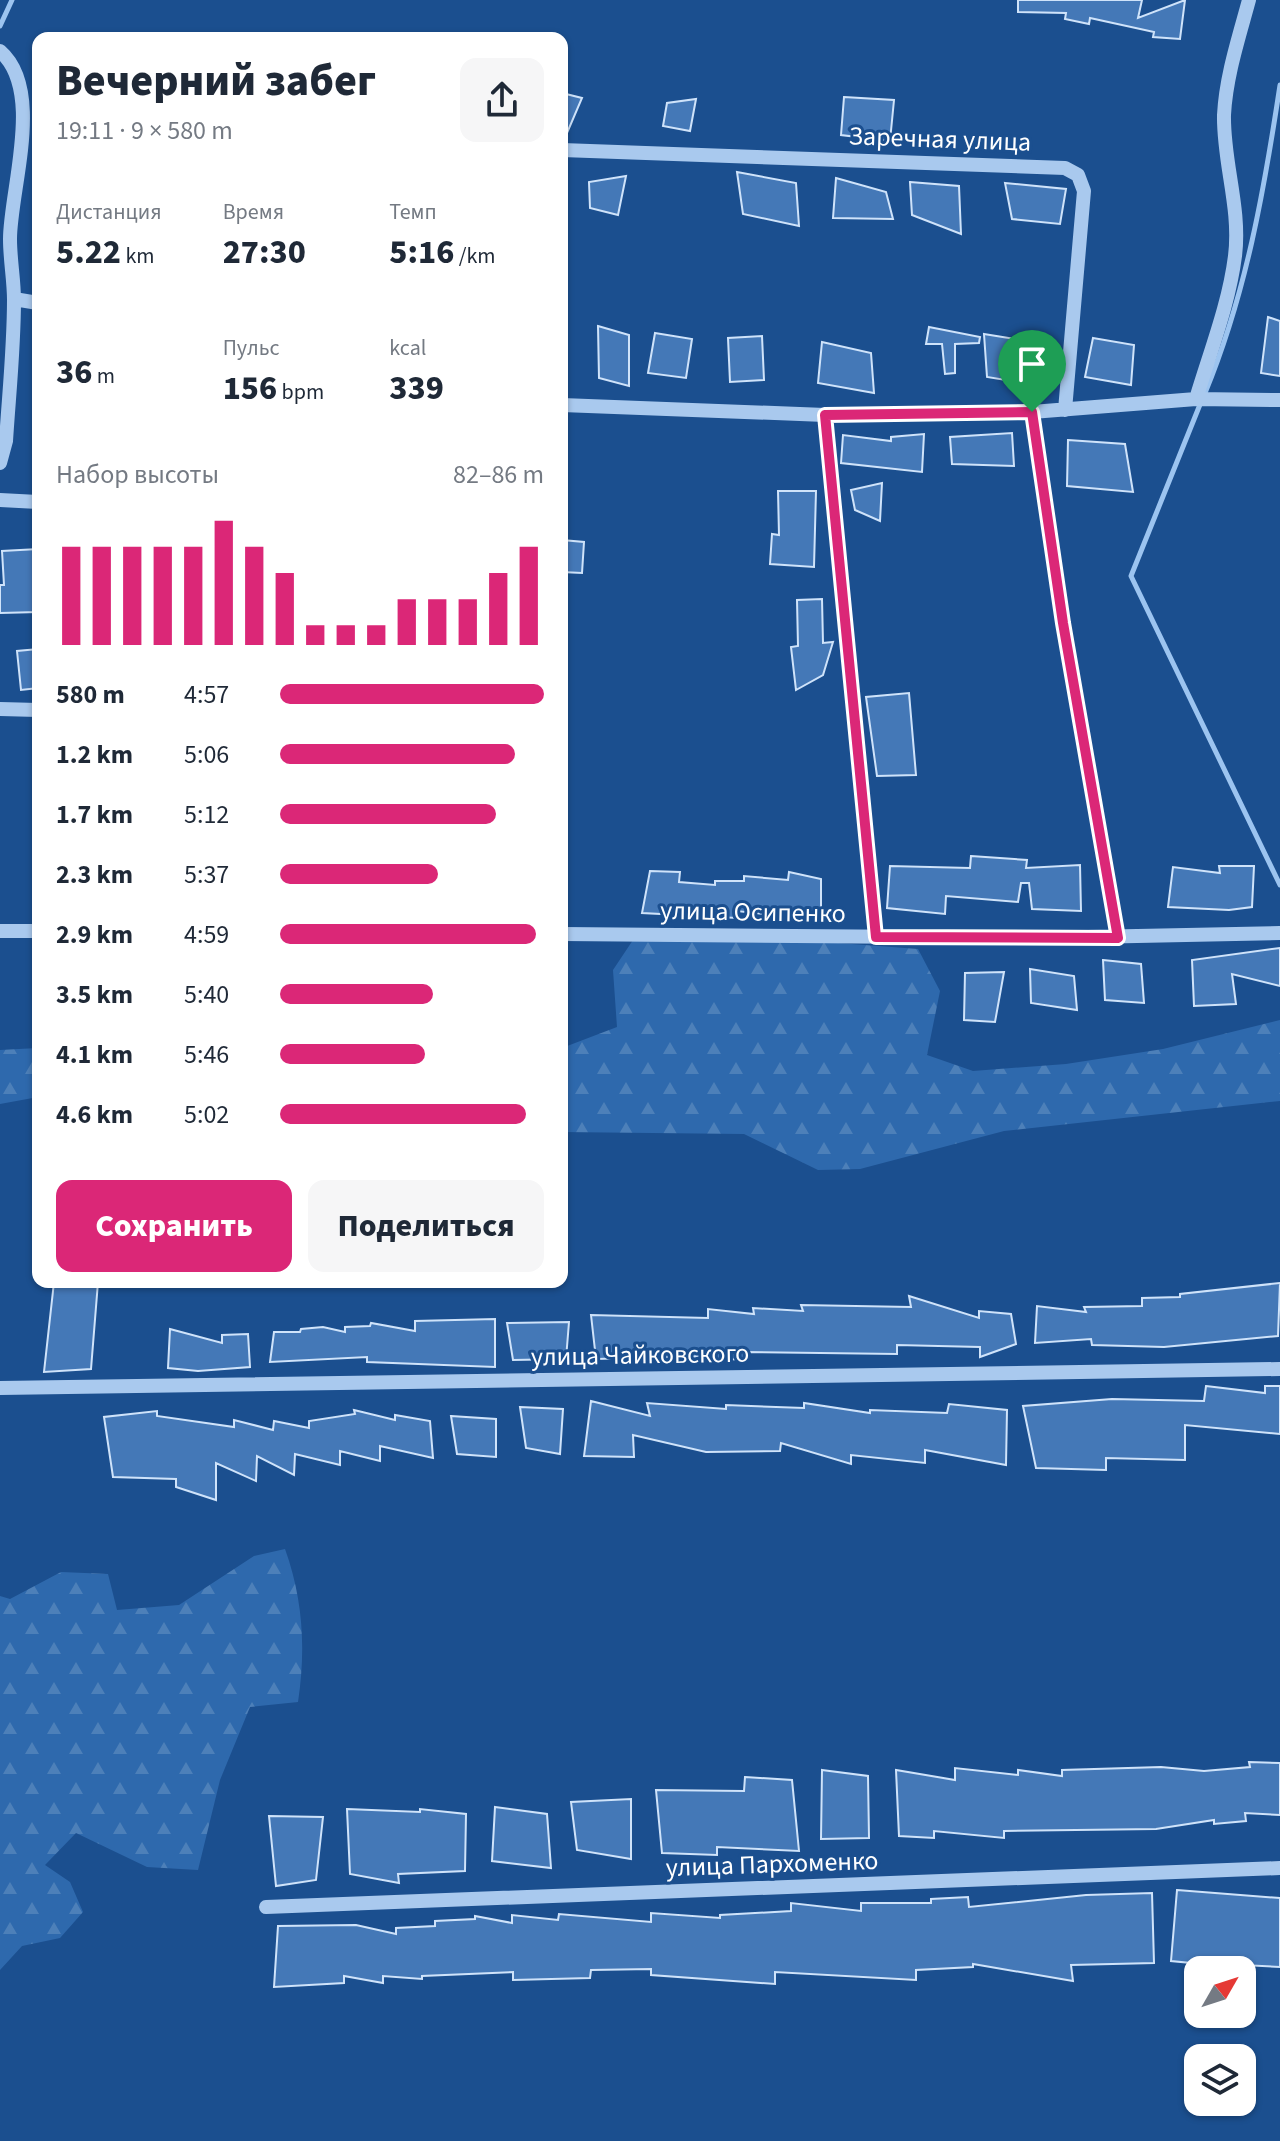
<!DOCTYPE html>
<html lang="ru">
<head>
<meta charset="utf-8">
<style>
	:root { --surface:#fff; --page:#f6f6f7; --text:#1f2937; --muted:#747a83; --accent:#db2777 }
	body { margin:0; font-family:"Source Sans 3",sans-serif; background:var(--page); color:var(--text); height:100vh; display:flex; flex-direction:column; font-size:30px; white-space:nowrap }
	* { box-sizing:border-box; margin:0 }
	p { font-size:26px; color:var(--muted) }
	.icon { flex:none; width:44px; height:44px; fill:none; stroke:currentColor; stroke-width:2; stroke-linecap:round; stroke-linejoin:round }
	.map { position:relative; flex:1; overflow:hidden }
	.panel { position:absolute; left:32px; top:32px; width:536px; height:1256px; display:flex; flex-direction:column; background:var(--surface); border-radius:16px; box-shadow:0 2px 6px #0004 }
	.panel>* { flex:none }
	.needle { width:52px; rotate:51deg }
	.tools { position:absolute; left:1184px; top:1956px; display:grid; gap:16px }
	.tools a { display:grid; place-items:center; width:72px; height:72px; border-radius:16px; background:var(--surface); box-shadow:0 2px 6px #0004; font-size:40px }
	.pin { position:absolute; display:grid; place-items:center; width:68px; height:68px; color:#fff; margin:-82px -34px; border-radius:50% 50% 50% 0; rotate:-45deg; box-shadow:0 0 8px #0007 }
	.pin .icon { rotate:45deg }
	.round { display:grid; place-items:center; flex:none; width:84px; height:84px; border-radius:16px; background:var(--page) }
	.overview { display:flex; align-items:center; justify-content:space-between; height:136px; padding:0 24px }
	h1 { font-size:44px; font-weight:800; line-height:60px }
	.figures { display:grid; grid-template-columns:repeat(3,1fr); gap:12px; height:136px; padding:8px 24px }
	.figures div { display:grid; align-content:center }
	.figures b { font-size:34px; font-weight:800 }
	.figures small { font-size:22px; font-weight:400 }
	.figures p { font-size:22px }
	.chart { height:224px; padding:16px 24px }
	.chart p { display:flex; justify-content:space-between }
	.chart svg { width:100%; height:144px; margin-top:8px; stroke:var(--accent); stroke-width:6 }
	.action { display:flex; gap:16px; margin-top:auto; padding:16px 24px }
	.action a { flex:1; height:92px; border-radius:16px; background:var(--accent); color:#fff; font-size:32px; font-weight:800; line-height:92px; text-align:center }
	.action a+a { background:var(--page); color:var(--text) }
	ul { padding:0 24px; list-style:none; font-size:26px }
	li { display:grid; grid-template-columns:128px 96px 1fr; align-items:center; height:60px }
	li i { height:20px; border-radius:10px; background:var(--accent) }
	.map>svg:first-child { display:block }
	.forest { fill:url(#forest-firs) }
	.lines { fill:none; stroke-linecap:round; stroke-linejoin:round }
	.stream { stroke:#9cc4f0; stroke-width:5 }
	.building { fill:#4478b7; stroke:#cfe3fa; stroke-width:2 }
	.minor { stroke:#a9c9ee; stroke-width:14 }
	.route-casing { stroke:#fff; stroke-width:16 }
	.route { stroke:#db2777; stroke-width:10 }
	.labels { text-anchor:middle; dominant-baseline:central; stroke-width:6; stroke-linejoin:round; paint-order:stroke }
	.street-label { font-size:26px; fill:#fff; stroke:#1b4f8f }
</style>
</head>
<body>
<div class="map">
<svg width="1280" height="2141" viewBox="0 0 1280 2141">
	<defs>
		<pattern id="forest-firs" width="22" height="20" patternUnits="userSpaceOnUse" patternTransform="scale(2)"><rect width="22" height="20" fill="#2e69ad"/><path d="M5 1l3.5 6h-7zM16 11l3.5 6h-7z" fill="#4d80b9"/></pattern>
	</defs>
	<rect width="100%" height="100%" fill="#1b4f8f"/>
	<path class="forest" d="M641,928L918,949L940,991L927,1055L973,1071L1066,1064L1163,1049L1280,1020V1101L1004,1131L860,1169L818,1170L744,1134L562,1132V1048L617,1027L613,970Z
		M38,1048V1097L0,1104V1050Z
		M285,1549C303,1599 306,1649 298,1702L250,1707L220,1780L198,1870L147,1867L76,1833L45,1865L70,1882L83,1912L60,1938L22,1946L0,1970V1596L10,1599L61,1572L108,1574L117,1610L179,1605L254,1556Z"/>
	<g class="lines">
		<path class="stream" d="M0,26L12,0
			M1205,393C1246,294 1264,191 1280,85
			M1201,402L1131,576L1280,885"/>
	</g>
	<path class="building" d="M1018,0H1142L1138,18L1185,0L1180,39L1153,37L1154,32L1090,18L1089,24L1065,19L1066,13L1018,12Z
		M562,93L582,98L564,140H562Z
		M844,97L894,100L890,141L841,135Z
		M696,99L690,131L663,126L667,103Z
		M737,172L796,183L799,226L743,214Z
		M626,176L618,215L590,208L589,182Z
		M836,178L886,192L893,219L833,218Z
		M910,182L959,186L961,234L912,215Z
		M1005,183L1066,189L1060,224L1012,219Z
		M1268,317L1280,321V376L1261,373Z
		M598,326L629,335V386L599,378Z
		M929,327L980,337L979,343L955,344V373L945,374L942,344H926Z
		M655,333L692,339L686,378L648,373Z
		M984,334L1028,341L1024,383L987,377Z
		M762,336L764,380L730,382L728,338Z
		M1093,338L1134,345L1131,385L1085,377Z
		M822,342L871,353L874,393L818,383Z
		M1012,433L1014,466L952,464L950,437Z
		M924,434L922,472L841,463L843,435L891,441V437Z
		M1068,440L1125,444L1133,492L1067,486Z
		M882,483L880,521L855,510L851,490Z
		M778,491H816L814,567L770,564L772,534L779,535Z
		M562,540L584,542L582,573L562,572Z
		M38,549V612L0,613V585H4L2,551Z
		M822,599L823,643L833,642L823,675L796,690L791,647L798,646L797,600Z
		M38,649V688L21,690L17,651Z
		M909,693L916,775L877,776L866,697Z
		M971,856L1027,860L1026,868L1080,865L1081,911L1032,909L1029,883H1021L1018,902L946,896L945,914L887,908L890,866L970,868Z
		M1219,866H1254L1252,907L1229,910L1168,907L1173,867L1220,873Z
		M650,871L680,872L679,882L715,885V881H744V876L788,880L789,872L821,879V910L775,909L774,915L737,911V918L642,913Z
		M1280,948V986L1232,974L1236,1004L1194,1006L1192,960Z
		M1103,960L1141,964L1144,1003L1105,1000Z
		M1030,969L1074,976L1077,1010L1031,1003Z
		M1004,972L995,1022L964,1020L965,973Z
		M54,1282H98L91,1369L44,1372Z
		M1280,1283L1278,1336L1164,1347L1092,1345L1091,1339L1035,1343L1037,1306L1086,1312L1084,1307L1142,1306V1298L1180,1297V1294Z
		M909,1296L979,1318V1311L1011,1314L1016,1344L980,1357V1347L897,1345V1354L746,1352L747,1359L709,1360V1356L596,1359L591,1315L708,1318V1309L754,1314L753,1308L803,1311L801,1305L911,1307Z
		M495,1319V1367L367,1362V1357L270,1362L274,1332H300L301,1329L323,1327L345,1332V1327L370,1326L371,1323L415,1331V1321Z
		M569,1322L566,1359L513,1360L507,1323Z
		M170,1329L222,1343V1335L248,1334L250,1367L198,1371L168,1368Z
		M1206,1386L1265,1393V1386H1280V1434L1185,1425V1460L1106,1458V1470L1036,1468L1023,1406L1112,1399L1204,1401Z
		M591,1401L650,1416L647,1403L726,1409V1405L804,1408V1403L870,1413V1410L947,1413L949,1404L1007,1410L1006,1465L925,1450V1463L851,1455V1464L781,1443L780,1451L706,1452L633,1435L634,1457L584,1456Z
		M520,1407L563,1409L560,1454L526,1448Z
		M354,1410L395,1420V1415L430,1421L433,1458L380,1446V1461L340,1451V1465L295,1454L294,1475L257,1456L256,1481L216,1463V1500L176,1487V1479L113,1477L104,1417L157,1411V1416L234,1427V1420L273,1430L274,1421L309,1428V1421L355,1414Z
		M451,1416L496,1419V1457L457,1454Z
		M1249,1762L1280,1763V1815L1245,1813L1246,1821L1214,1824V1820L1156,1829L1004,1831V1838L934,1831V1838L899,1836L896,1770L955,1780V1768L1018,1775V1770L1062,1776V1770L1161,1767L1204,1771L1250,1767Z
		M822,1770L868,1776L869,1838L821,1839Z
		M745,1777L792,1780L799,1851L717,1847V1855L662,1853L656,1790L744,1791Z
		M631,1799V1859L577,1850L571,1802Z
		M495,1807L547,1814L551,1868L492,1861Z
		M347,1809L420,1812V1809L466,1814L465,1871L398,1874L399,1883L350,1874Z
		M269,1816L323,1817L316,1880L276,1886Z
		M1177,1890L1280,1898V1967L1243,1965V1968L1171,1961Z
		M1152,1893L1154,1963L1071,1965L1073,1981L973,1964V1967L916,1970V1980L775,1972V1984L651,1975V1969L591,1970L590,1978L513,1980V1972L422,1976V1979L383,1976V1983L344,1976V1983L274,1987L278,1926L356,1925L396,1934V1928L435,1926V1921L475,1919V1916L512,1923V1915L558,1920L559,1914L651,1922V1913L720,1918V1915L791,1911V1903L861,1911V1903H931V1899L968,1897L969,1907L1086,1895Z"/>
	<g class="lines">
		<path class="minor" d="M0,51C45,90 10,190 10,239C10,260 14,280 14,300C14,347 9,394 6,441L0,463
			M562,150L1065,168L1078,175L1084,191L1065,410
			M14,299L38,303
			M1196,399C1210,352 1229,304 1235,256C1241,208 1223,162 1224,115C1226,76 1239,37 1249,0
			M562,405L825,415L1032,412L1196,399L1280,400
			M1032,412L1063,623L1118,938
			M825,415L876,937
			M0,500L38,502
			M0,709L38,710
			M0,931H38
			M562,934L1039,938L1280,933
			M0,1388L1280,1369
			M266,1907L1280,1868"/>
	</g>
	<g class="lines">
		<defs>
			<path id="route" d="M1032,412L1063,623L1118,938L876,937L825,415Z"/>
		</defs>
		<use href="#route" class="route-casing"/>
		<use href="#route" class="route"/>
	</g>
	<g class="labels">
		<g class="street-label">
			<text transform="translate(940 139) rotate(2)">Заречная улица</text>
			<text transform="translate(753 912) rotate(1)">улица Осипенко</text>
			<text transform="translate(640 1355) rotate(-1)">улица Чайковского</text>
			<text transform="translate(772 1864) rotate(-2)">улица Пархоменко</text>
		</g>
	</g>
</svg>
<div class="tools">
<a><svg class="needle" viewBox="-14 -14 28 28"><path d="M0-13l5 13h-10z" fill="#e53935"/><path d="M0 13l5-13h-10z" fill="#747a83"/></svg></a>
<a><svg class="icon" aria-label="layers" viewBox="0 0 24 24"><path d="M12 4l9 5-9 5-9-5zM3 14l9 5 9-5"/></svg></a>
</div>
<div class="pin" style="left:1032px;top:412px;background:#1e9e55"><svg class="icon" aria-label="arrive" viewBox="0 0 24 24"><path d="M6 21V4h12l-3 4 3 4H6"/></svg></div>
<section class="panel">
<div class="overview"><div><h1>Вечерний забег</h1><p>19:11 · 9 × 580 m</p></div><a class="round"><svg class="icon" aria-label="share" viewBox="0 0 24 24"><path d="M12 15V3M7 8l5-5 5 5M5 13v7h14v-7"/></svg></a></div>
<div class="figures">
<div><p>Дистанция</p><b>5.22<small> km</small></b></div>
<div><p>Время</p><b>27:30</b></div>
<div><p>Темп</p><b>5:16<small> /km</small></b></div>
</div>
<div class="figures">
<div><b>36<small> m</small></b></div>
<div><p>Пульс</p><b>156<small> bpm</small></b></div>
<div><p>kcal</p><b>339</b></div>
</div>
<div class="chart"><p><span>Набор высоты</span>82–86 m</p>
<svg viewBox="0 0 160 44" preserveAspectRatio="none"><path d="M5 44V14M15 44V14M25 44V14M35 44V14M45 44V14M55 44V6M65 44V14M75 44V22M85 44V38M95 44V38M105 44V38M115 44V30M125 44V30M135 44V30M145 44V22M155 44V14"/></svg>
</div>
<ul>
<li><b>580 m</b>4:57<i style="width:100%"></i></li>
<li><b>1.2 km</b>5:06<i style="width:89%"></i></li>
<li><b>1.7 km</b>5:12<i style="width:82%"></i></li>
<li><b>2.3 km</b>5:37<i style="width:60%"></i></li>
<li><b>2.9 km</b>4:59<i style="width:97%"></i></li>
<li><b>3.5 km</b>5:40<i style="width:58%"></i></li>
<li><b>4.1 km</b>5:46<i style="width:55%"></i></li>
<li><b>4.6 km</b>5:02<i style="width:93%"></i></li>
</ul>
<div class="action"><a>Сохранить</a><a>Поделиться</a></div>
</section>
</div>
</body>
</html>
